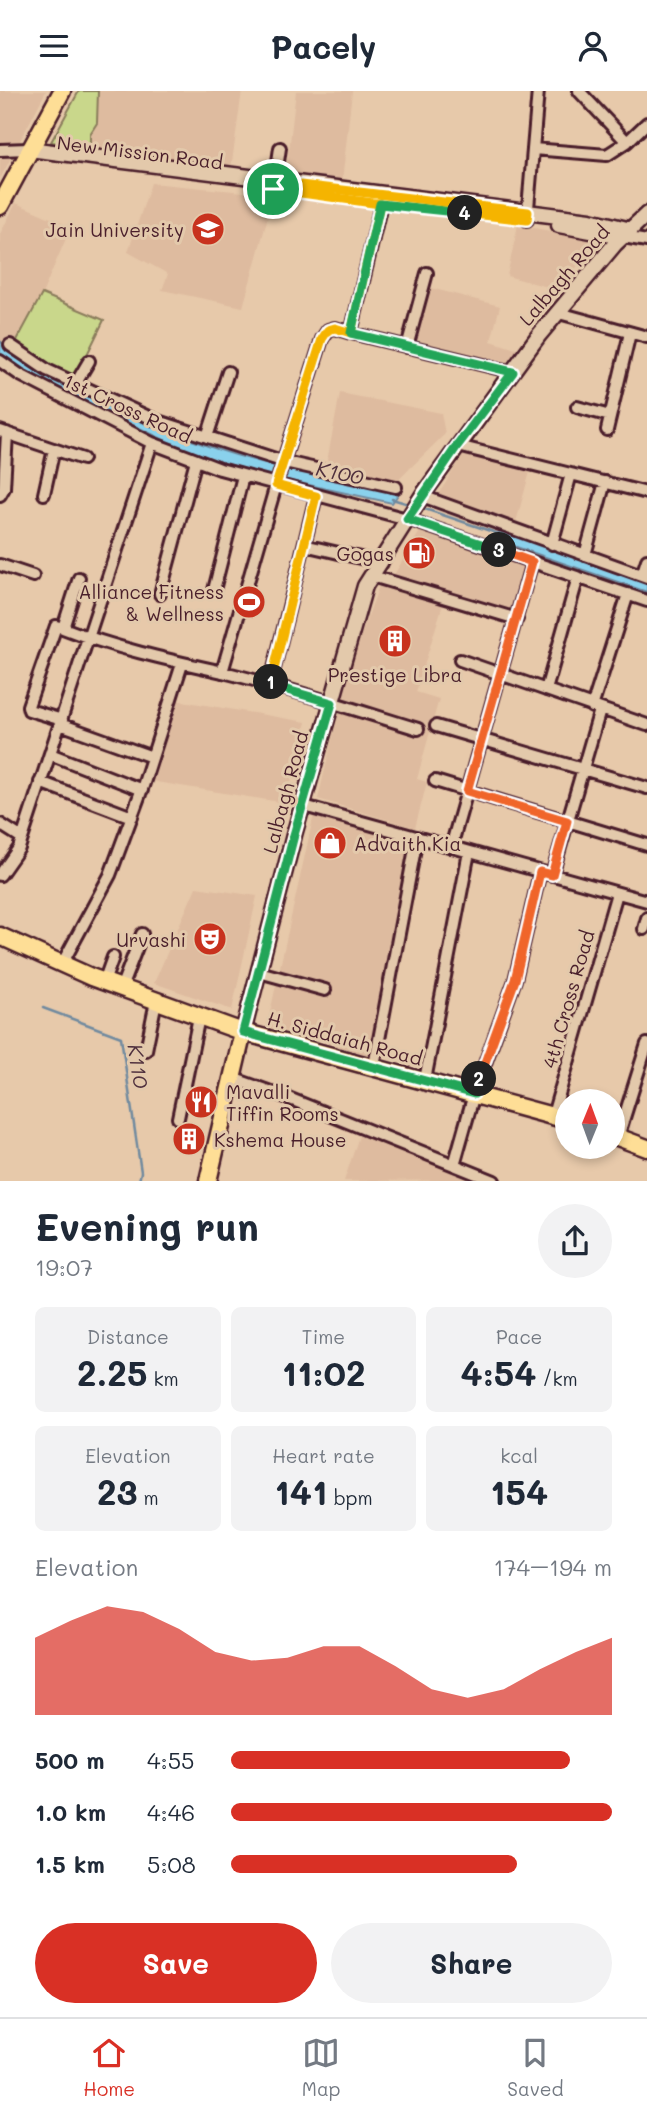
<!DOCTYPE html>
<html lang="en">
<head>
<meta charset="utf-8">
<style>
	:root { --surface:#fff; --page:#f2f2f3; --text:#1f2937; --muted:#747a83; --line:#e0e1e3; --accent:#d93025 }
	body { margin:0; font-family:Mali,sans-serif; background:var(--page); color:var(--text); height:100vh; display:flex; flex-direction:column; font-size:26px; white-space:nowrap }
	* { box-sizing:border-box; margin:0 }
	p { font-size:23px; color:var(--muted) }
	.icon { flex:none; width:38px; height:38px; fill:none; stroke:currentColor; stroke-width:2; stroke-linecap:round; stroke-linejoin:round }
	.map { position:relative; height:1090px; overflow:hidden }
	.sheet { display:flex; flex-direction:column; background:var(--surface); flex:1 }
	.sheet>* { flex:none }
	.needle { width:46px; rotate:1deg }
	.controls { position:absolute; left:555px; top:998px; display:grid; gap:14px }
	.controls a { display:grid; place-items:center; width:70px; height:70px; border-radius:50%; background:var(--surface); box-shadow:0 4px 10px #0003; font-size:35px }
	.pin { position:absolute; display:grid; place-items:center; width:60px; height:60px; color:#fff; margin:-30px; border:4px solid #fff; border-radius:50%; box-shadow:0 2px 7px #0007 }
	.km { position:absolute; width:35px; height:35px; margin:-18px; border-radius:50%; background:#222; color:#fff; font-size:19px; line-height:35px; text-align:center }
	.round { display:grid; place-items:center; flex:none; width:74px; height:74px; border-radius:37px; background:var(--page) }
	.head { display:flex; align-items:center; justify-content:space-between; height:119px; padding:0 35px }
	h1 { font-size:38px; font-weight:700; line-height:52px }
	.stats { display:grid; grid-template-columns:repeat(3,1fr); gap:10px; height:119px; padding:7px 35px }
	.stats div { display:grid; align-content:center; border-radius:10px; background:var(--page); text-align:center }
	.stats b { font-size:35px; font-weight:700 }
	.stats small { font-size:19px; font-weight:400 }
	.stats p { font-size:19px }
	.chart { height:196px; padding:14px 35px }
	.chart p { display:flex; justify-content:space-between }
	.chart svg { width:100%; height:126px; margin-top:7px; fill:var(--accent); opacity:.7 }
	.action { display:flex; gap:14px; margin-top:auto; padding:14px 35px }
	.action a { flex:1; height:80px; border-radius:42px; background:var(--accent); color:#fff; font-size:28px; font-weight:700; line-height:80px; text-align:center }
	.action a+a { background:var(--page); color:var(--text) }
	ul { padding:0 35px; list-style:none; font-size:23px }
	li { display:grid; grid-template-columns:112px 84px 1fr; align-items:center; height:52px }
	li i { height:18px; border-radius:9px; background:var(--accent) }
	header { display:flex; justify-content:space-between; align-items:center; height:91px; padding:0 35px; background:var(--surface); font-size:32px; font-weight:700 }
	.tab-bar { display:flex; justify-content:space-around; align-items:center; height:98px; border-top:2px solid var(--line); background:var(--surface); font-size:19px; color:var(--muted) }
	.tab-bar a { display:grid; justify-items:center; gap:4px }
	.tab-bar .on { color:var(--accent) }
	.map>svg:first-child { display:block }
	.built { fill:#debb9f }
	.green { fill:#c9d78b; stroke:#8a7b5b; stroke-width:2 }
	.water { fill:#8ad1ec; stroke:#708a9f; stroke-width:2 }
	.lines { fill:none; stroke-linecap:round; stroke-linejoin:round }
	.stream { stroke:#708a9f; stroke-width:2.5 }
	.minor-casing { stroke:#4a1f2b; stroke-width:16 }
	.secondary-casing { stroke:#4a1f2b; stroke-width:19 }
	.primary-casing { stroke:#4a1f2b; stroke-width:21 }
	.minor { stroke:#e3c9ab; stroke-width:10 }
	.secondary { stroke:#e3c9ab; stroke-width:14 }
	.primary { stroke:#fede96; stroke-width:16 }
	.split-1-casing { stroke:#fff; stroke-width:14 }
	.split-2-casing { stroke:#fff; stroke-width:14 }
	.split-3-casing { stroke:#fff; stroke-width:14 }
	.split-4-casing { stroke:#fff; stroke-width:14 }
	.split-5-casing { stroke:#fff; stroke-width:14 }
	.split-1 { stroke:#f5b400; stroke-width:9 }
	.split-2 { stroke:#22a559; stroke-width:9 }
	.split-3 { stroke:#f0652b; stroke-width:9 }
	.split-4 { stroke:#22a559; stroke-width:9 }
	.split-5 { stroke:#f5b400; stroke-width:9 }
	.labels { text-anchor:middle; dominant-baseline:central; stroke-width:6; stroke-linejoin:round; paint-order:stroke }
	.street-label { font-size:19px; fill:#4a1f2b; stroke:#e3c9ab }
	.poi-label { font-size:19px; fill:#4a1f2b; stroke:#e3c9ab; text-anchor:end }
	.water-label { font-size:21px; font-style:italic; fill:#50313e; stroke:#e3c9ab }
</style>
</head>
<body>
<header><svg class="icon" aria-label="menu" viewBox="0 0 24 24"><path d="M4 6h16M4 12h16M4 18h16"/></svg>Pacely<svg class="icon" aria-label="person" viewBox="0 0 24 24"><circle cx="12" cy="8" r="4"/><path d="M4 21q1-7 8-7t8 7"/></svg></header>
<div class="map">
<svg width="647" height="1090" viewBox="0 0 647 1090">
	<rect width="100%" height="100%" fill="#e7c9aa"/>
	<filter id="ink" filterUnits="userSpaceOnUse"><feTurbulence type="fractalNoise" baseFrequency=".0143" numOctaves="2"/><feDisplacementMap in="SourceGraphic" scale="14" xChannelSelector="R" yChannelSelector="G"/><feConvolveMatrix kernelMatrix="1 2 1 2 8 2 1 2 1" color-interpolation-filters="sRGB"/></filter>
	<g filter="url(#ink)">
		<path class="built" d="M0,0H46L0,88Z
			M79,0H242L231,78L52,51Z
			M296,0H352L342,91L286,85Z
			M151,92L274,104L243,216L162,199L168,183L128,161Z
			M16,112L71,136L42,203L11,259L0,250V143Z
			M518,134L588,147L597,150L559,199L507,185Z
			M427,196L500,215L491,250L522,260L509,275L414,249Z
			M340,302L441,322L445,343L396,391L326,376Z
			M465,361L531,377L514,438L436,407Z
			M422,437L531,473L516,521L394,484Z
			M380,492L443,513L416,601L439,608L417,688L427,691L415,737L318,708L348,580Z
			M176,609L306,631L286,712L150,690Z
			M314,723L414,751L372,965L267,935Z
			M196,796L257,805L232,919L154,892Z
			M359,1045L487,1089L344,1090Z"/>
		<path class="green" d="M79,0H98L97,32L90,43V57L51,51Z
			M42,203L104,229L75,288L48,276L15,253Z"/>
		<path class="water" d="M0,250L11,259C76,292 140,331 208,355C270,377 337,387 400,401L392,412L267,385L189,361L27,283L0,263Z
			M500,439L647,488V501L496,449Z"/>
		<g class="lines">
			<path class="stream" d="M392,408L409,413
				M422,417L499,443
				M43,917L121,946L141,1081L139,1090"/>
			<defs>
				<path id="minor" d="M579,0L627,51
					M533,58L607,64L627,51L647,32
					M0,59L29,58
					M275,91L280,57
					M381,113L351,242L513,281
					M527,129L538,0
					M623,146L647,150
					M559,222L647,246
					M10,254L47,279L155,329L285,371L396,396
					M407,256L427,182
					M0,270L20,284L152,352L220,378L407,428L647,510
					M76,292L89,270
					M577,316L610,325
					M607,339L630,242
					M0,340L83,368
					M207,346L228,281
					M458,355L647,402
					M44,403L54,358
					M0,404L4,397L7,342
					M422,405L647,486
					M552,453L571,383
					M304,454L382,472
					M585,464L605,391
					M0,474L33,485
					M642,484L647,469
					M372,485L517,528
					M79,487L63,537C114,557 169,569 223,581C289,597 353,618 418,638
					M214,499L243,385
					M160,503L196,369
					M460,569L647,634
					M222,581L276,394L322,248L328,239L335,237L351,242
					M270,594L316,405
					M546,599L578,486
					M592,616L628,503
					M62,629L29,619L28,615L56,535L63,537
					M60,633L152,666
					M436,635L647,697
					M50,663L142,699
					M435,690L647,754
					M40,691L132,726
					M304,715L647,810
					M0,733L22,747
					M451,756L532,471
					M0,784L19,757L152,352
					M552,784L600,619
					M644,838L647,827
					M62,873L110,784L143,695L182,573
					M259,881L325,899
					M104,891L113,866
					M121,897L142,843
					M146,959L156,910
					M374,975L417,747
					M232,987L288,1007L494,1090
					M425,989L469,761
					M553,1024L617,802
					M178,1027L199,926
					M618,1046L647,953
					M454,1074L474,1003L515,889L540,781"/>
				<path id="secondary" d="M29,58L590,129L631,139
					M559,134L618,145
					M243,941L294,744L365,495L424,402L539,244L615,153L647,123"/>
				<path id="primary" d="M0,115L62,0
					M0,845L91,886L243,941L567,1029
					M612,1044L647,1057
					M208,1090L243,941"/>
			</defs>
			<use href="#minor" class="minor-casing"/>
			<use href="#secondary" class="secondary-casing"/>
			<use href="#primary" class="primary-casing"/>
			<use href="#minor" class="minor"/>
			<use href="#secondary" class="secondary"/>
			<use href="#primary" class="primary"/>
		</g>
	</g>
	<g class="lines" filter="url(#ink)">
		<defs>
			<path id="split-1" d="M271,591L316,405L276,394L322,248L328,239L335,237L351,242L380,113L273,98"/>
			<path id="split-2" d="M271,591L270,594L332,612L294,744L243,941L474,1003L479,988"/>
			<path id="split-3" d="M479,988L515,889L540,781L552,784L567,730L467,700L532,471L499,459"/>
			<path id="split-4" d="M465,122L380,113L351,242L513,281L457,355L407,428L499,459"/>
			<path id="split-5" d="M273,98L275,91L528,121L527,129L465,122"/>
		</defs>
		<use href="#split-1" class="split-1-casing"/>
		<use href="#split-2" class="split-2-casing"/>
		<use href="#split-3" class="split-3-casing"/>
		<use href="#split-4" class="split-4-casing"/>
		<use href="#split-5" class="split-5-casing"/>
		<use href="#split-1" class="split-1"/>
		<use href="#split-2" class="split-2"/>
		<use href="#split-3" class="split-3"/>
		<use href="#split-4" class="split-4"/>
		<use href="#split-5" class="split-5"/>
	</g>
	<defs>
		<symbol id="university-disc" viewBox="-11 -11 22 22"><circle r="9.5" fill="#c8321e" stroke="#e3c9ab"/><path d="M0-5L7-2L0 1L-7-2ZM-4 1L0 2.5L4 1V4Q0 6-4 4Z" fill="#fff"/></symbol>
		<symbol id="fuel-disc" viewBox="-11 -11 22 22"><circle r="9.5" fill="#c8321e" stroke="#e3c9ab"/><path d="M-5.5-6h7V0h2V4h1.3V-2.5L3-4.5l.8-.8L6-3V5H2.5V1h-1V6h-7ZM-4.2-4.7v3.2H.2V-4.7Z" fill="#fff"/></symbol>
		<symbol id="stadium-disc" viewBox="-11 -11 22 22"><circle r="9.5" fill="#c8321e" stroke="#e3c9ab"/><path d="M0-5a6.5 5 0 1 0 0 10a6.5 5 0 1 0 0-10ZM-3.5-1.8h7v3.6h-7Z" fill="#fff"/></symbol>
		<symbol id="building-disc" viewBox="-11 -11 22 22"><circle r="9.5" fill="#c8321e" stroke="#e3c9ab"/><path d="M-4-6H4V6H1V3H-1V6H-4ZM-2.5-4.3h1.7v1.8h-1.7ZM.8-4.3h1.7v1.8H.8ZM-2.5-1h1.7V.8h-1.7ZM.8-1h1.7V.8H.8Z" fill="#fff"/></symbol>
		<symbol id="shop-disc" viewBox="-11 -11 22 22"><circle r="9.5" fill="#c8321e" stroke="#e3c9ab"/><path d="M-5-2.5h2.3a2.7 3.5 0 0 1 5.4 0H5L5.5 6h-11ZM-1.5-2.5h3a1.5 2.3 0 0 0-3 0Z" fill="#fff"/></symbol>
		<symbol id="theatre-disc" viewBox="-11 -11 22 22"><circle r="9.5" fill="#c8321e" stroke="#e3c9ab"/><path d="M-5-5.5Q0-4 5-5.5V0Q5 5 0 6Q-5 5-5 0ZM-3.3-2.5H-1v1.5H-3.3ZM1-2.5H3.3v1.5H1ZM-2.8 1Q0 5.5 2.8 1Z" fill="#fff"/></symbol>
		<symbol id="restaurant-disc" viewBox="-11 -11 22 22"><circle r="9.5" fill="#c8321e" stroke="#e3c9ab"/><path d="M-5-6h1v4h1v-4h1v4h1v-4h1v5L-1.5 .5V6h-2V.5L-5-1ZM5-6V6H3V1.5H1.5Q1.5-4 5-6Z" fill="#fff"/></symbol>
	</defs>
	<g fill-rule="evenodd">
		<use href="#university-disc" x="189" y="119" width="38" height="38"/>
		<use href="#fuel-disc" x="400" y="443" width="38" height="38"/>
		<use href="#stadium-disc" x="230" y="492" width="38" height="38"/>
		<use href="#building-disc" x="376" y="531" width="38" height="38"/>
		<use href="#shop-disc" x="311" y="733" width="38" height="38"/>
		<use href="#theatre-disc" x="191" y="829" width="38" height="38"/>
		<use href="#restaurant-disc" x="182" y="992" width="38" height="38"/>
		<use href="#building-disc" x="170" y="1029" width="38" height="38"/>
	</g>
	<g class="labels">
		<g class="street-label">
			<text transform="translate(140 61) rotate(7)">New Mission Road</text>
			<text transform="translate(564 184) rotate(-49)">Lalbagh Road</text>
			<text transform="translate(128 317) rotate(25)">1st Cross Road</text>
			<text transform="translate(285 701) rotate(-75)">Lalbagh Road</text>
			<text transform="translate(568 908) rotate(-74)">4th Cross Road</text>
			<text transform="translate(345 947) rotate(15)">H. Siddaiah Road</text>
		</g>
		<g class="poi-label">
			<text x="184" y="138">Jain University</text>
			<text x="394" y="462">Gogas</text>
			<text x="224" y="500">Alliance Fitness<tspan x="224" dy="22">&amp; Wellness</tspan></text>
			<text x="395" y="583" text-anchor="middle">Prestige Libra</text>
			<text x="354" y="752" text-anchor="start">Advaith Kia</text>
			<text x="186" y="848">Urvashi</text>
			<text x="226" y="1000" text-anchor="start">Mavalli<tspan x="226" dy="22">Tiffin Rooms</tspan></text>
			<text x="214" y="1048" text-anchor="start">Kshema House</text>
		</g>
		<g class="water-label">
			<text transform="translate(340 381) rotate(12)">K100</text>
			<text transform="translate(139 975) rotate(81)">K110</text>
		</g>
	</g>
</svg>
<div class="controls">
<a><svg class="needle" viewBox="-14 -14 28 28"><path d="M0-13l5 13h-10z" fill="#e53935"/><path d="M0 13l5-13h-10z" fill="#747a83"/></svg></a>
</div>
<div class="pin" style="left:273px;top:98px;background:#1e9e55"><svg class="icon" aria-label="arrive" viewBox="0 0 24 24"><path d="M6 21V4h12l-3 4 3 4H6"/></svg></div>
<b class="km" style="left:271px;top:591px">1</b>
<b class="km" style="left:479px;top:988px">2</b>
<b class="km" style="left:499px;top:459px">3</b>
<b class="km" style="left:465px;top:122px">4</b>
</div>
<section class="sheet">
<div class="head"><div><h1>Evening run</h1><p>19:07</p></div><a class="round"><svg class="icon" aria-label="share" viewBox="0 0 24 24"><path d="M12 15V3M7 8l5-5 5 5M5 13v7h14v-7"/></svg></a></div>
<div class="stats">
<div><p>Distance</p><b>2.25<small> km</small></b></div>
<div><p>Time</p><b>11:02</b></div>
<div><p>Pace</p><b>4:54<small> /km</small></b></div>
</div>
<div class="stats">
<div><p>Elevation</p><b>23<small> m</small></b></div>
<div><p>Heart rate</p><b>141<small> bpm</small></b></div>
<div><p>kcal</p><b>154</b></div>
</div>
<div class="chart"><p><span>Elevation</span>174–194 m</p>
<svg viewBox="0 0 160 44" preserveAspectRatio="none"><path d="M0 44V17L10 11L20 6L30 8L40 14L50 22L60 25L70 24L80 20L90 20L100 27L110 35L120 38L130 35L140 28L150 22L160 17V44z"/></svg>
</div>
<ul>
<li><b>500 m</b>4:55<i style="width:89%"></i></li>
<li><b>1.0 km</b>4:46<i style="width:100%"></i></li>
<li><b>1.5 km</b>5:08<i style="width:75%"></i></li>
</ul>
<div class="action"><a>Save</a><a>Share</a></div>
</section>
<nav class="tab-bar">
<a class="on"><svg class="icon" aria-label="home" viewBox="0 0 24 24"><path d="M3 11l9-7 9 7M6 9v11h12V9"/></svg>Home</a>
<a><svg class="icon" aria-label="map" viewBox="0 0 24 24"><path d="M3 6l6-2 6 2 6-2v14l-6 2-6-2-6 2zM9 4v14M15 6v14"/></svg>Map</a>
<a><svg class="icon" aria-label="saved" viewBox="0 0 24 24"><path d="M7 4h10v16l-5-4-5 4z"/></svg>Saved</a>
</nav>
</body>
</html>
